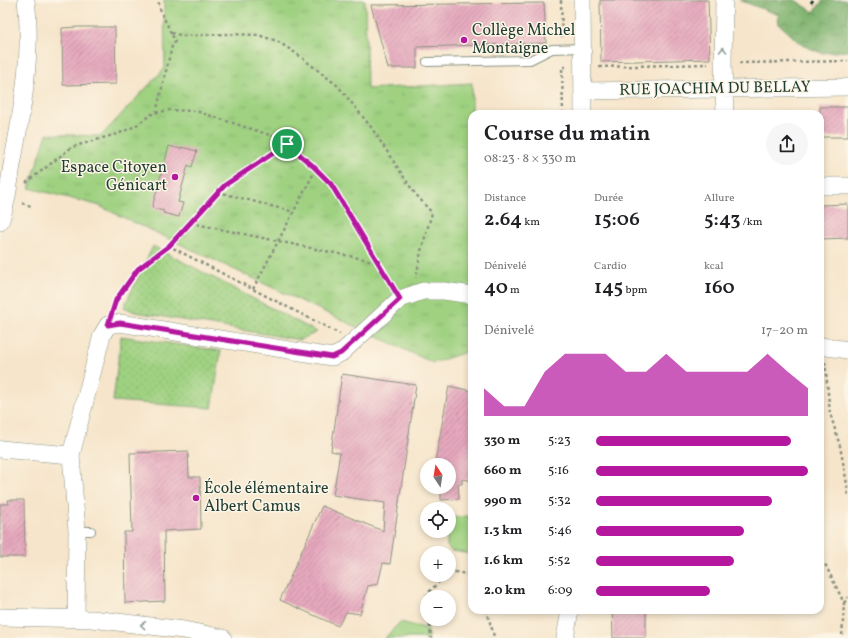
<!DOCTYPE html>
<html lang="fr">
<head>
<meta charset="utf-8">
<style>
	:root { --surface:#fff; --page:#f6f6f6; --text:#202124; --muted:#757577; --accent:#b5179e }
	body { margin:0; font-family:Vollkorn,serif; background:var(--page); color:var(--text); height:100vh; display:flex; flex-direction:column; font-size:15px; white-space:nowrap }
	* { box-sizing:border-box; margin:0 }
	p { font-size:13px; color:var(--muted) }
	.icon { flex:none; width:22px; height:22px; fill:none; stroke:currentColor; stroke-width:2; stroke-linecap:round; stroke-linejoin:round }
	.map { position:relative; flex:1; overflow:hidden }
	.details { position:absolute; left:468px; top:110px; width:356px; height:504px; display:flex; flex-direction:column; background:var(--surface); border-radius:12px; box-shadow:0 2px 6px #0003 }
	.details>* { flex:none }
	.needle { width:26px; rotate:348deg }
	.tools { position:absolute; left:420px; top:458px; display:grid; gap:8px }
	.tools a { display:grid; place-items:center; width:36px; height:36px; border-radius:50%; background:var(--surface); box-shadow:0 2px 6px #0003; font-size:20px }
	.pin { position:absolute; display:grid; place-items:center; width:34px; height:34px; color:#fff; margin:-17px; border:2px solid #fff; border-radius:50%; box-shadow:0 1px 4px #0007 }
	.round { display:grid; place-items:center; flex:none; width:42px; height:42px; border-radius:21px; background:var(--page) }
	.head { display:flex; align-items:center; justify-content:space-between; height:68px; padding:0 16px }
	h1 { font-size:22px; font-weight:600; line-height:30px }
	.figures { display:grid; grid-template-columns:repeat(3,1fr); gap:6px; height:68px; padding:4px 16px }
	.figures div { display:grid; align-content:center }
	.figures b { font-size:20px; font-weight:600 }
	.figures small { font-size:11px; font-weight:400 }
	.figures p { font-size:11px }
	.chart { height:112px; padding:8px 16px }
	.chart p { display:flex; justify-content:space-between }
	.chart svg { width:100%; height:72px; margin-top:4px; fill:var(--accent); opacity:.7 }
	ul { padding:0 16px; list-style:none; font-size:13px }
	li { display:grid; grid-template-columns:64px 48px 1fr; align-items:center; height:30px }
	li i { height:10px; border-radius:5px; background:var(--accent) }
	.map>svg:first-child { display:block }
	.grass { fill:#9fd181; stroke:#5f875a }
	.forest { fill:url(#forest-crowns); stroke:#4f7852 }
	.park { fill:url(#park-tufts); stroke:#5f875a }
	.garden { fill:url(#garden-dots); stroke:#5f875a }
	.building { fill:url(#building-hatch) }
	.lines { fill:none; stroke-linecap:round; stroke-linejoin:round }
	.service-casing { stroke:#8a9180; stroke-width:10 }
	.minor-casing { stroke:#8a9180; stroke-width:18 }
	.path { stroke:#8a9180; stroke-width:2.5; stroke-dasharray:3 3; stroke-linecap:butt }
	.service { stroke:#fff; stroke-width:8 }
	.minor { stroke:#fff; stroke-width:17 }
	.rail { stroke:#1f3d34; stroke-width:3; stroke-dasharray:6 3; stroke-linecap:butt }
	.oneway { stroke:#8f9e9a }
	.route-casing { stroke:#fff; stroke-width:8 }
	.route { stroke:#b5179e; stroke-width:5 }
	.poi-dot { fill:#b5179e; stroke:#fcf5e5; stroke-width:1.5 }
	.labels { text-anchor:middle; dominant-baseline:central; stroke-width:3; stroke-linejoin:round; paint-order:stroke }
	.poi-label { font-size:16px; fill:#1f3d34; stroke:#fcf5e5; text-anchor:start }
	.street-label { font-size:16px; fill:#1f3d34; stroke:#fcf5e5 }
</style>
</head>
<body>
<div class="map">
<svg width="848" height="638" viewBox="0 0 848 638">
	<defs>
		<pattern id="forest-crowns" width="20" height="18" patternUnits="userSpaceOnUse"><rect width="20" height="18" fill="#7fb36f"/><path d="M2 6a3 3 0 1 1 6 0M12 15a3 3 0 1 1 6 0" fill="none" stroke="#67935c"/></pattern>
		<pattern id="park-tufts" width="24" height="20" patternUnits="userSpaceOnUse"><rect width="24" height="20" fill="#9fd181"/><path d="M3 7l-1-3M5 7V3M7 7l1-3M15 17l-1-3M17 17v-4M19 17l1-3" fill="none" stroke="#88b470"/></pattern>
		<pattern id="garden-dots" width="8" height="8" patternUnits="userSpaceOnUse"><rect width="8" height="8" fill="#9fd181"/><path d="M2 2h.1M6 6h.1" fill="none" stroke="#88b470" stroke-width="1.8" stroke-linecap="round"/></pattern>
		<pattern id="building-hatch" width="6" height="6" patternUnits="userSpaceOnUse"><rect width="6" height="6" fill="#e6a8be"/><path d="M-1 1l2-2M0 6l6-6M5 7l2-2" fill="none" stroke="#ba8a9b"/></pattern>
	</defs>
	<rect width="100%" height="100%" fill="#fcf5e5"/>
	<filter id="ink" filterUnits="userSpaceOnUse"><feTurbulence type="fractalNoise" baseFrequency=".025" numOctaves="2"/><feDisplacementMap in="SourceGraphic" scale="8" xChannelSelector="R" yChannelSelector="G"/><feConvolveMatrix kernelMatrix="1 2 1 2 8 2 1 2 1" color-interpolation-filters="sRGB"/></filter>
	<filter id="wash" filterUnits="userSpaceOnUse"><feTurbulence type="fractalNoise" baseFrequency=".012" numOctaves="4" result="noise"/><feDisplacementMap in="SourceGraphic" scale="16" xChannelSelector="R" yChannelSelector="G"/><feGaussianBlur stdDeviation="0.9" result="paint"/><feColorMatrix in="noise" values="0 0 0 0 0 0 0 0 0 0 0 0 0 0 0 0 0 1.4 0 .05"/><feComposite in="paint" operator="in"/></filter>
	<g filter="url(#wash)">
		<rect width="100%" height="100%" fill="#f6e5cb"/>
		<path class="grass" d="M472,516V554L451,551L447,546V531H449V517Z
			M400,622L428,629V638H385Z"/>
		<path class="forest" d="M739,0H795L814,12L823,0H848V51L821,53L802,45L778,23L779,15Z"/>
		<path class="park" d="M164,0H365L367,89L472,83V350L433,363L97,205L29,188L47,134L101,136L165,68Z"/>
		<path class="garden" d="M153,246L317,332L300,340L135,312L124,307Z
			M121,336L221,351L212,408L113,401Z"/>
		<g id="blocks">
			<path class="building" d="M600,0H708L710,59L601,62Z
				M544,3L546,43L417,47V68H388L371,5Z
				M78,27H115L116,84L63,85L62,28Z
				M820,107H848V137H820Z
				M169,146L181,149V147L197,151L192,167L188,165L178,202L183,203L179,217L163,213L164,211L152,208Z
				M848,204V238L820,239V205Z
				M342,374L416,385L390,564L383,563L378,584L368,586L360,614L346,612L338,626L280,600L322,506L383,531L385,503L333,495L340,453L331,451Z
				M449,386L472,391V481L462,479V484H458L459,499L441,500V487H449V465H440L435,463Z
				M188,451L189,477H200L201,529L164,531L165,601L125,603L124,532H132L130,453Z
				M8,500H24L25,557H0V504H9Z
				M612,610H646V638H613Z"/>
		</g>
	</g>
	<g filter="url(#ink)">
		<use href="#blocks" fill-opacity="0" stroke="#8a9180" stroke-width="1"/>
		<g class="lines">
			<defs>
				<path id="service" d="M427,62L530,60L552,49L583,48
					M77,531H91"/>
				<path id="minor" d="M582,0L583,114
					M724,0L723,64L725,114
					M583,91L848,87
					M820,186H848
					M0,222C7,204 9,184 12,165C22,112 33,53 26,0
					M820,346L848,350
					M0,449L71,455L77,531L76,618
					M71,455L102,335L108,325L120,323L332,357L341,353L400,299L423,291H444L472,295
					M0,617L92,619L184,630L223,638
					M565,638L570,610"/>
			</defs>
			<use href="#service" class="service-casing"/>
			<use href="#minor" class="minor-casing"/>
			<path class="path" d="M561,0L562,37
				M171,33L184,36L226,34L258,35L277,41L297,54L338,86L371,127L413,191L432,213L421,251L416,278
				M739,63L848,61
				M599,67L708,64
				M156,113L172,46L175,41L161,12L158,0
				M563,114L562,67H568
				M287,144L225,185L169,246L340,334
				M26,183L72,147L120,133L135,126L152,114L169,110L196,111L279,138L297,151L331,184L393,286
				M218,192L294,212
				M22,203L31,206
				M191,223L378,262
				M253,289L316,169
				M113,309L115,300L138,269L169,246
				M825,362L830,413L840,446L847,484L848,497
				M820,562L825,564L844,603L842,638
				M449,572L450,571L472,575
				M427,597V594L446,575
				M844,603L848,597
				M486,610L493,632L494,638
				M429,619L431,638"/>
			<use href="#service" class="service"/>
			<use href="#minor" class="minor"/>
			<path class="rail" d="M811,3L813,0"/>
		</g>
		<defs><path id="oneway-chevron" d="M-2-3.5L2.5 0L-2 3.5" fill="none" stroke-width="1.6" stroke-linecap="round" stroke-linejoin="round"/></defs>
		<g class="oneway">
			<use href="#oneway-chevron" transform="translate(723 50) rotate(-90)"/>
			<use href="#oneway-chevron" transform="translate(143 625) rotate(-174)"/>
		</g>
	</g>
	<g class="lines" filter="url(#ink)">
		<defs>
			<path id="route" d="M287,144L313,166L331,184L400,299L341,353L332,357L120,323L108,325L116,300L138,269L169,246L225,185Z"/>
		</defs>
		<use href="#route" class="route-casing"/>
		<use href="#route" class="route"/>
	</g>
	<g class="poi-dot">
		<circle cx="464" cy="40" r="4"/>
		<circle cx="175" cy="177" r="4"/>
		<circle cx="196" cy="498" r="4"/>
	</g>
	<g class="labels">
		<g class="poi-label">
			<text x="472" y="31">Collège Michel<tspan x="472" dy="18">Montaigne</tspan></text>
			<text x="167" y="168" text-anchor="end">Espace Citoyen<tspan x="167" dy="18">Génicart</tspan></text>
			<text x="204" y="489">École élémentaire<tspan x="204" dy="18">Albert Camus</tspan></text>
		</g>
		<g class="street-label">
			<text transform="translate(715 89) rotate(-1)">RUE JOACHIM DU BELLAY</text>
		</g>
	</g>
</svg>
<div class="tools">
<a><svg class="needle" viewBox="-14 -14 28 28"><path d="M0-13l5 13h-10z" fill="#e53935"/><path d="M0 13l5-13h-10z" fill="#757577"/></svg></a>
<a><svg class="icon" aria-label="locate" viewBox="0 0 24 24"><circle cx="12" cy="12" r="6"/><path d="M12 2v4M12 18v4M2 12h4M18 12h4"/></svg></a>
<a>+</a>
<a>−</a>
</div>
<div class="pin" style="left:287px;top:144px;background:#1e9e55"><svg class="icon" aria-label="arrive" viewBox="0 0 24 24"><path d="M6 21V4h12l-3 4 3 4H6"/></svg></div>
<section class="details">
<div class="head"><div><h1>Course du matin</h1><p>08:23 · 8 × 330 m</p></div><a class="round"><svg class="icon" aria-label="share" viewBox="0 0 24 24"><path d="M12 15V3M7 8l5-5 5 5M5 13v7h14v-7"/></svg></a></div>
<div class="figures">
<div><p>Distance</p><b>2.64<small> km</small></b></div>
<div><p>Durée</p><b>15:06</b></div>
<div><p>Allure</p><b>5:43<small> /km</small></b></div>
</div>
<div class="figures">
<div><p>Dénivelé</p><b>40<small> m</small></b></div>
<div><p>Cardio</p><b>145<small> bpm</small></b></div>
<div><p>kcal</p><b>160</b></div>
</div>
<div class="chart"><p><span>Dénivelé</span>17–20 m</p>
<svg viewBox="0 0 160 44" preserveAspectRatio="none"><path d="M0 44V27L10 38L20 38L30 17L40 6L50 6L60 6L70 17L80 17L90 6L100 17L110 17L120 17L130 17L140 6L150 17L160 27V44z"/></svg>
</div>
<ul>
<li><b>330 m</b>5:23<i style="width:92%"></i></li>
<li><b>660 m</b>5:16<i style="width:100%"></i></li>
<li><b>990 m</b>5:32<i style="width:83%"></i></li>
<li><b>1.3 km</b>5:46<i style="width:70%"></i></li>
<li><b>1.6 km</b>5:52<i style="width:65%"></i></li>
<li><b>2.0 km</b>6:09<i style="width:54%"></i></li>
</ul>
</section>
</div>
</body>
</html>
